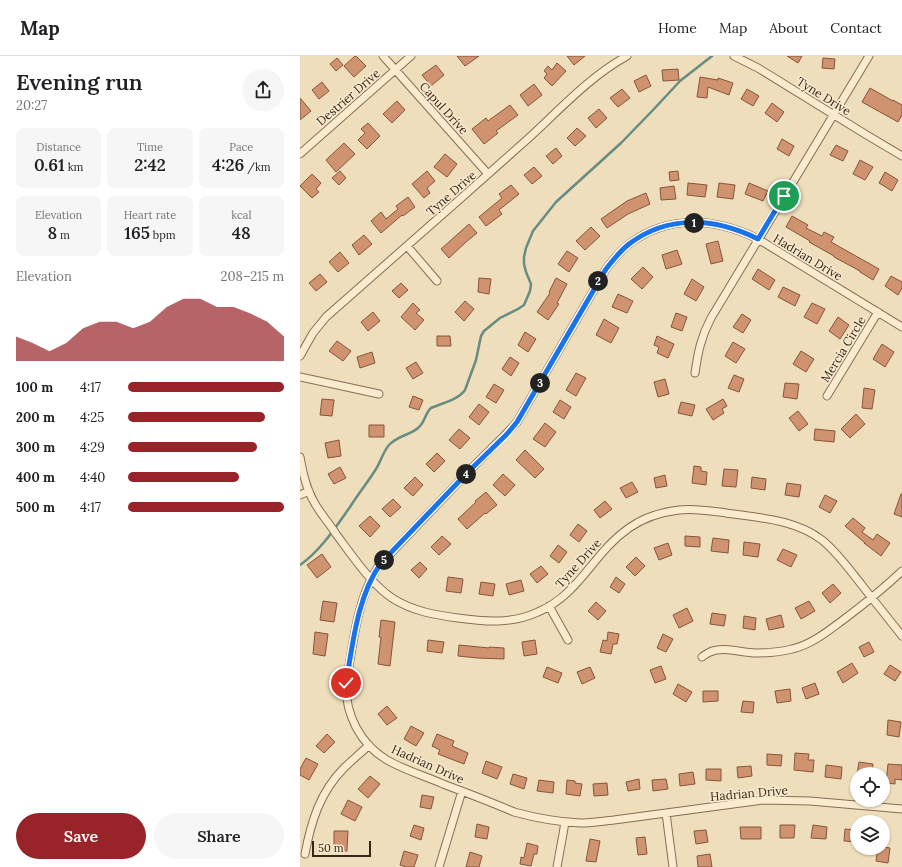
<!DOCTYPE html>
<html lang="en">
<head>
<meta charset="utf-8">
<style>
	:root { --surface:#fff; --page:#f6f6f6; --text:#202124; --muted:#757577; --line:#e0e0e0; --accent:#982329 }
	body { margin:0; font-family:Lora,serif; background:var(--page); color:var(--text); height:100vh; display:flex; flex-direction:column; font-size:15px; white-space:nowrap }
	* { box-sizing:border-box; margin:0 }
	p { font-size:13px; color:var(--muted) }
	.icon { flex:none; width:22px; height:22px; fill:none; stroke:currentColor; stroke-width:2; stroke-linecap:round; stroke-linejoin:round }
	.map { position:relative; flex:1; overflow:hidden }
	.details { display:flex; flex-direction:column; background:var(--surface); width:300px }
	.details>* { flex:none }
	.controls { position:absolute; left:550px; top:711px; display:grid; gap:8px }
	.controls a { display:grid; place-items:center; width:40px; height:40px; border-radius:50%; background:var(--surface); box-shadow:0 1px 3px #0004; font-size:20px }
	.scale { position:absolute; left:12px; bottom:10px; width:59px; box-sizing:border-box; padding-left:4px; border:2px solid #35261a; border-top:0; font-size:11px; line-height:14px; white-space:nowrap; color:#35261a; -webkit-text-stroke:3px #f6e8cb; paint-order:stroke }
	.pin { position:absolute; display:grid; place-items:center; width:34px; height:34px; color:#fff; margin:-17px; border:2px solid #fff; border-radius:50%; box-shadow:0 1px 4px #0007 }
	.km { position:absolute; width:20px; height:20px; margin:-10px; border-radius:50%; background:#222; color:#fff; font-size:11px; line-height:20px; text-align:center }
	.round { display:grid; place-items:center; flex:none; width:42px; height:42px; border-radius:21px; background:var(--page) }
	.summary { display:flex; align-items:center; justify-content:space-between; height:68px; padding:0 16px }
	h1 { font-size:22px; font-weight:600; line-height:30px }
	.stats { display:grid; grid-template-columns:repeat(3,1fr); gap:6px; height:68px; padding:4px 16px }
	.stats div { display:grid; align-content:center; border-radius:8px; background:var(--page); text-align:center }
	.stats b { font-size:17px; font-weight:600 }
	.stats small { font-size:11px; font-weight:400 }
	.stats p { font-size:11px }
	.chart { height:112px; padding:8px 16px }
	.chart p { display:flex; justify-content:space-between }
	.chart svg { width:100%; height:72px; margin-top:4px; fill:var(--accent); opacity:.7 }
	.action { display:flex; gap:8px; margin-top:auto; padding:8px 16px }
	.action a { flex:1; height:46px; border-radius:24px; background:var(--accent); color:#fff; font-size:16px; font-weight:600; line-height:46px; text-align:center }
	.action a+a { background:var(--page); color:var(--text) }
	ul { padding:0 16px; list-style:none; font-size:13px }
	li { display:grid; grid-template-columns:64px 48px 1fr; align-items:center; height:30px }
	li i { height:10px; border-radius:5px; background:var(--accent) }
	header { display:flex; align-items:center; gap:24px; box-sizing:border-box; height:56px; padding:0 20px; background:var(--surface); border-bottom:1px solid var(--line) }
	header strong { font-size:19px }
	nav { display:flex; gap:22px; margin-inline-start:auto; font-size:14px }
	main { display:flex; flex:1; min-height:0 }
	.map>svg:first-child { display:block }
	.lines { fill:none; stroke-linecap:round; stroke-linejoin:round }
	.stream { stroke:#678d82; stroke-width:2.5 }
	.building { fill:#cf9370; stroke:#87553a }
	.minor-casing { stroke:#876d55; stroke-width:9 }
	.minor { stroke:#faebcf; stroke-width:7 }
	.route-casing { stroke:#fff; stroke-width:8 }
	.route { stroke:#1a73e8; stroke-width:5 }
	.labels { text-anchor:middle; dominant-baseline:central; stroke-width:3.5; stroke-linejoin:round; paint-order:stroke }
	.street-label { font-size:12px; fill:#35261a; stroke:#f6e8cb }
</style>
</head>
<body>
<header>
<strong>Map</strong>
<nav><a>Home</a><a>Map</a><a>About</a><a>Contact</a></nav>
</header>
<main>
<section class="details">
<div class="summary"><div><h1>Evening run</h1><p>20:27</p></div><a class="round"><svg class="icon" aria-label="share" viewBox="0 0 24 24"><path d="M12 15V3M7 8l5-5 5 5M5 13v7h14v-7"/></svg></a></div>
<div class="stats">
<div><p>Distance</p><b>0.61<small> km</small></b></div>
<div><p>Time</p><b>2:42</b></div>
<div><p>Pace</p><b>4:26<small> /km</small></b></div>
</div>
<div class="stats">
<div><p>Elevation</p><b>8<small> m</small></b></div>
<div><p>Heart rate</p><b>165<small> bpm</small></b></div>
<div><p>kcal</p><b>48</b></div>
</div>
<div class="chart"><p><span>Elevation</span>208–215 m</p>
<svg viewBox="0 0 160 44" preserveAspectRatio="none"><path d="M0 44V29L10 33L20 38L30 33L40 24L50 20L60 20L70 24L80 20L90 11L100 6L110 6L120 11L130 11L140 15L150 20L160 29V44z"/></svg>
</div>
<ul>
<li><b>100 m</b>4:17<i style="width:100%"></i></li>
<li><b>200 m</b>4:25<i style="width:88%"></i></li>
<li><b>300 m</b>4:29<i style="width:83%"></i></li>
<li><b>400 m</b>4:40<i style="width:71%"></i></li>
<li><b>500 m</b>4:17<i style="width:100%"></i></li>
</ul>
<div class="action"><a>Save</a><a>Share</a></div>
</section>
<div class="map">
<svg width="602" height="811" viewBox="0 0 602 811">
	<rect width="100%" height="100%" fill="#efdebc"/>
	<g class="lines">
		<path class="stream" d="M0,509C21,494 35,472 50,451C58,438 68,426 76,413C81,405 83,396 89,389C97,380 110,379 118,372C125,367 125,357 131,352C142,347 158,344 165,334L176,304L181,280L184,275L200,262L218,253L224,249L230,235L231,228L226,216L224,208V201L226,192L233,175L256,146L321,87L354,53L380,25L412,0"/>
	</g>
	<path class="building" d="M55,0H56L66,10L54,21L44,10Z
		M157,0H179L165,10Z
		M267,0H285L274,9Z
		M487,0H502L498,7Z
		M37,2L43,9L36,15L30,8Z
		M523,2L535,3L534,13L522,12Z
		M257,7L266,15L252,30L244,22L247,18L244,15L248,10L252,14Z
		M136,9L144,19L131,30L122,19Z
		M378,13L379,24L363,25L362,14Z
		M346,19L351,30L339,36L334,25Z
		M400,21L418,24V22L433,27L429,39L408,31L407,42L397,41Z
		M22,26L29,35L19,43L12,34Z
		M234,28L242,39L228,50L220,39Z
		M570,32L593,45V44L602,49V59L598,66L562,46Z
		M322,33L330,42L318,51L310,42Z
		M447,33L459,40L453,50L441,43Z
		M0,42L11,55L0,64Z
		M97,45L105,54L92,67L83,58Z
		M472,47L484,56L477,66L465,57Z
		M210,49L218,59L196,75L198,77L184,88L172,73L186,62L188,65Z
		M299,53L307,62L296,72L288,62Z
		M68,67L80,80L67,93L58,84L65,77L61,73Z
		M277,72L286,80L275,90L267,82Z
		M482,83L494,90L489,100L477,93Z
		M44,87L55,98L36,116L26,104Z
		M536,89L548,95L543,105L530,99Z
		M256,92L262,100L253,108L246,100Z
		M145,98L157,108L147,121L134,111Z
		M560,104L573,111L565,124L553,118Z
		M234,111L242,120L232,128L224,119Z
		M40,115L46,122L39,129L32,122Z
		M127,115L135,125L127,132L130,137L124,142L112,128Z
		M378,115L379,124L370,125L369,116Z
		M585,116L598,124L592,135L579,127Z
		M12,118L21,127L16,133L19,136L12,142L0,130Z
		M388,127L407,129L405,141L387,139Z
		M419,127L435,129L433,143L417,141Z
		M449,127L468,135L463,145L445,138Z
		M211,129L219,138L199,154L202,158L186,170L179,161L202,142L199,138Z
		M374,130L376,143L361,144L360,132Z
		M346,137L350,148L328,158L307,172L301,163L327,145Z
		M108,141L115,151L103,160L102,159L81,177L71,165L81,156L86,163L98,153L96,150Z
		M492,160L508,169L506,172L522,180L524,176L534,181L531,186L579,213L573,224L560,216V215L534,201V200L509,186L510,185L486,171Z
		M169,168L177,177L166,186L149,202L141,193Z
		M291,171L300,180L285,194L276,185Z
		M64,179L72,188L59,199L52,189Z
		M418,185L423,205L411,208L406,188Z
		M377,194L382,208L366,213L362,199Z
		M267,195L278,202L269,216L258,208Z
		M40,196L49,207L38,216L29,206Z
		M343,211L353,221L342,233L331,223Z
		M458,213L475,224L469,234L452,223Z
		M20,218L27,226L16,235L9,227Z
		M591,220L602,226V232L598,239L585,230Z
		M179,222L191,223L189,238L178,236Z
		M256,222L267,228L257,247L259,248L248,264L237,256L250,237L249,236Z
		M392,223L404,231L396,245L384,238Z
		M101,227L108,234L99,242L92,235Z
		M483,231L500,239L495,250L478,241Z
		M318,238L333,245L327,257L312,251Z
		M165,245L174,253L164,265L155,256Z
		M113,247L120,254L116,257L124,264L115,274L101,261Z
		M512,247L525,253L517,268L504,261Z
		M73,256L80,265L68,275L61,266Z
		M376,257L387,261L382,275L371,271Z
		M442,258L451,264L443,277L433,271Z
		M538,261L549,269L540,283L529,275Z
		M304,263L319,272L311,287L296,279Z
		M225,276L236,283L228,296L218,289Z
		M137,280H150L151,290H137Z
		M357,280L374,288L368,302L357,297L359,291L354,289Z
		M37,285L51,295L43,305L29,295Z
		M433,286L445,293L436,307L425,300Z
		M582,288L594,296L585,311L573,303Z
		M501,295L514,303L506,316L493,308Z
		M72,296L75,307L60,312L57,301Z
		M210,301L219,307L211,320L202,313Z
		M116,306L123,317L113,323L106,312Z
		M276,317L286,322L276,340L266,334Z
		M434,319L444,323L439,336L428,332Z
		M365,323L369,338L358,341L354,326Z
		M485,327L499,328L497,343L483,341Z
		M194,328L204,334L196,347L186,341Z
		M564,332L575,334L572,353L562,352Z
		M113,340L123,344L119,354L109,351Z
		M22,343L34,344L32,360L20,359Z
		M423,343L427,350L422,353L424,357L413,364L406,353Z
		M260,344L271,351L264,363L253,356Z
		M381,346L395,349L392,360L378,357Z
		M179,348L189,356L179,369L169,361Z
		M498,355L508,368L499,375L489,362Z
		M556,358L565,368L550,382L541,373Z
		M245,367L256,376L245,391L233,383Z
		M69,369H84V381H69Z
		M159,373L170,382L160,393L149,384Z
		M515,373L535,375L534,386L514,384Z
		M39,384L41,400L28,402L25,387Z
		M225,394L244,413L235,422L216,404Z
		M137,397L145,405L134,416L126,408Z
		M394,410L401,411V415L407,416L406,429L392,427Z
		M40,411L46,422L34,428L28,418Z
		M424,413L438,414L436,431L422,430Z
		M203,418L215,429L205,440L193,429Z
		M365,419L367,430L356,432L354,422Z
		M115,421L123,429L113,440L104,432Z
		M452,421L466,423L465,434L451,432Z
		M332,426L338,436L326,442L320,432Z
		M487,427L501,429L499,441L485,439Z
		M186,436L197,449L186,458L185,457L167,473L158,463L176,446L175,445Z
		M601,438H602V461L594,458Z
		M525,439L537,445L530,457L519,451Z
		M93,443L101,451L90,461L82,453Z
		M305,445L312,453L300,462L294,454Z
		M70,460L80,470L70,481L59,470Z
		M553,462L565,472L562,476L573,484L577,478L590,487L581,500L564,487H565L545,470Z
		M278,468L287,475L279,486L270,479Z
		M142,480L151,488L139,499L131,491Z
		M385,480L400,481V491L385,490Z
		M413,482L429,484L428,497L411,495Z
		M444,486L460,488L458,501L443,499Z
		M368,487L372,499L359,504L354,492Z
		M258,489L267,496L259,507L250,500Z
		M483,493L497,499L491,511L477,504Z
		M22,498L31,511L17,522L7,509Z
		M336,501L345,510L335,520L326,511Z
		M120,506L127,513L119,522L111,514Z
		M241,510L248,518L237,527L230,518Z
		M148,521L163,523L161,537L146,535Z
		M316,521L325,528L319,537L310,531Z
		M221,524L224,535L209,539L206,528Z
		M181,526L195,528L193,540L179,538Z
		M533,528L541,537L530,547L522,537Z
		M23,545L37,547L34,566L20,564Z
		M509,545L515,555L501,563L495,552Z
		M296,546L306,555L298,564L288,555Z
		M387,552L393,565L379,572L373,559Z
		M412,557L426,559L424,570L410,568Z
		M481,559L484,571L469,574L466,563Z
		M444,560L456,562L455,574L443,572Z
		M81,564L95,566L90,610L78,608L81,581H79Z
		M15,576L28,578L25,600L13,598Z
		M308,576L319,578L317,588H313L311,598L300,596L303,584L307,585Z
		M363,578L373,583L366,596L357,592Z
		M128,584L144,586L142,597L127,595Z
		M235,584L237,598L224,600L222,586Z
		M569,586L574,596L564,601L559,591Z
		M159,589L189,592V591L204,592V603L178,602L158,600Z
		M552,607L558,617L543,627L537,616Z
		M590,609L601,616L595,625L584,618Z
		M361,610L366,623L355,627L350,614Z
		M247,611L262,617L258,627L243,621Z
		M290,611L295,622L282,628L277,616Z
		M515,627L519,638L506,643L502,632Z
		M378,628L392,636L386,646L373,638Z
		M490,633L491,645L477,647L475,635Z
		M403,635H418V645L403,646Z
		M443,645L454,646L453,657L441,656Z
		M87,650L97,662L87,669L78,658Z
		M588,664L601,666L599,681L587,679Z
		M111,670L124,677L116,690L104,683Z
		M27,678L35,686L24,697L16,690Z
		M137,678L154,685L152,690L168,697L164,708L138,698L140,694L132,690Z
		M495,697L509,698L508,704H514L513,716L494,714Z
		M467,698L482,699L481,710L467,709Z
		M6,702L18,708L9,724L0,719V713Z
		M186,705L202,711L197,723L182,717Z
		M559,706L573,708L572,718H557Z
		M588,708L602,709V724L595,723V728L586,727Z
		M526,709L542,711L541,723L525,721Z
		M451,710L452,720L438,722L437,711Z
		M406,713H421V725L406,724Z
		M393,716L395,728L380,730L379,718Z
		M213,718L227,722L224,733L210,728Z
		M70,720L80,728L68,742L58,733Z
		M339,723L340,733L328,735L326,726Z
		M366,723L368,733L353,735L352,724Z
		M239,724L254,726L253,737L237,735Z
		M267,724L275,725V727L282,728L280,740L266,738Z
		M307,727L308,739L294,740L293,728Z
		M122,739L134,741L131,753L120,751Z
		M48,744L62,751L55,765L41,758Z
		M177,768L189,771L187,783L175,781Z
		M114,769L124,772L121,784L110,780Z
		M480,769H495L494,782H480Z
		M513,769L527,771L526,783L511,782Z
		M440,771H461V783H441Z
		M545,773L557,774L556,786L544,785Z
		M406,774L408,786L396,788L394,775Z
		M34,775H48L47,795H34Z
		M345,781L347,798L338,799L336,782Z
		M290,783L300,785L296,806L286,805Z
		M227,787L238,790L237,798H234L231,810L220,808L221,801L224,802Z
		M583,791L590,792L588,807L576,805L578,792H583Z
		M104,795L118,799L114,811H106L100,809Z
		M170,796L182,800L179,811H166Z
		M410,798L412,811H398L397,800Z"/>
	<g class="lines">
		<defs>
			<path id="minor" d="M83,0L188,118
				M434,0L458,12L565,78L602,100
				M0,98L111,0
				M107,190L137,225
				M602,271L458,183C415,162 369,158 329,188C320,195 313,204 306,213L217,366L207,377L168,416L93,495C86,502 79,508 75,516C56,548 53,591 46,627C45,658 60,688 87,704C104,714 125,720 143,728C167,737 191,746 214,756C236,762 257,766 280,767C291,767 303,765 314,764L463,744L510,745L602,753
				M0,300L13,277L26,261C92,203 157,146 222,88C256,58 287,22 327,0
				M395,317C398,296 401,281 411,262L569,0
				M0,321L79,338
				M527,340L578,256
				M0,401C3,417 6,432 14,446C20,457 29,467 36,478C51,498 71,528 92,542C112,555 135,559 158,562C186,566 212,568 238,556C280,538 293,497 329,472C343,462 362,456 379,454C395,452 411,455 426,457C459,462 494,463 522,484C537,496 549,513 561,528C574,545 588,562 602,580
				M0,439L9,435
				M249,550L268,584
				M402,601C405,599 407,597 410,596C424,590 441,597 456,597C468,597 481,596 492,593C511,589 528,575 543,564C563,549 583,533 602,515
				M366,757L373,811
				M5,798C11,766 20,736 44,712C52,704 61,697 69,689
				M139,811L162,735
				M257,811L263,778L265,766"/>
		</defs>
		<use href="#minor" class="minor-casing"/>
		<use href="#minor" class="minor"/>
	</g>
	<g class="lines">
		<defs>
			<path id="route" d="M46,627C53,587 57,541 81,507L168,416L207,378L217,366L306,213C313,204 320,195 329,188C369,158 415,162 458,183L484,140"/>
		</defs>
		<use href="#route" class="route-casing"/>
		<use href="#route" class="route"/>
	</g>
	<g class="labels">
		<g class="street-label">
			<text transform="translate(524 40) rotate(32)">Tyne Drive</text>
			<text transform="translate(48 41) rotate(-41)">Destrier Drive</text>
			<text transform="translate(144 52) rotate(48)">Capul Drive</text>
			<text transform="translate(151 137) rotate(-41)">Tyne Drive</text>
			<text transform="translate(508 201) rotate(31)">Hadrian Drive</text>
			<text transform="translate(543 293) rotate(-59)">Mercia Circle</text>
			<text transform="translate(278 507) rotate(-48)">Tyne Drive</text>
			<text transform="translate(128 708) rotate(24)">Hadrian Drive</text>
			<text transform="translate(449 737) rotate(-5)">Hadrian Drive</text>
		</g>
	</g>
</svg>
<div class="controls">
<a><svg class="icon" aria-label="locate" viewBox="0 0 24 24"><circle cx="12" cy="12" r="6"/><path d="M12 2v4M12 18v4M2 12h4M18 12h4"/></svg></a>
<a><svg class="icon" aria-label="layers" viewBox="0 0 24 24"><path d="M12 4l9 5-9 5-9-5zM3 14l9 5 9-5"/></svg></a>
</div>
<div class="scale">50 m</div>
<div class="pin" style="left:484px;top:140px;background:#1e9e55"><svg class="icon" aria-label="arrive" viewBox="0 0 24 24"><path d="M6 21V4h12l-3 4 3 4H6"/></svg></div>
<div class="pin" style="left:46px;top:627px;background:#d93025"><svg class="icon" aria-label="check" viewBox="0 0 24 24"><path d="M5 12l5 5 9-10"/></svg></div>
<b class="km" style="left:394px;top:167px">1</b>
<b class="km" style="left:298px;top:225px">2</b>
<b class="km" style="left:240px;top:327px">3</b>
<b class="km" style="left:166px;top:418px">4</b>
<b class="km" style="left:84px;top:504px">5</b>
</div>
</main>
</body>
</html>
